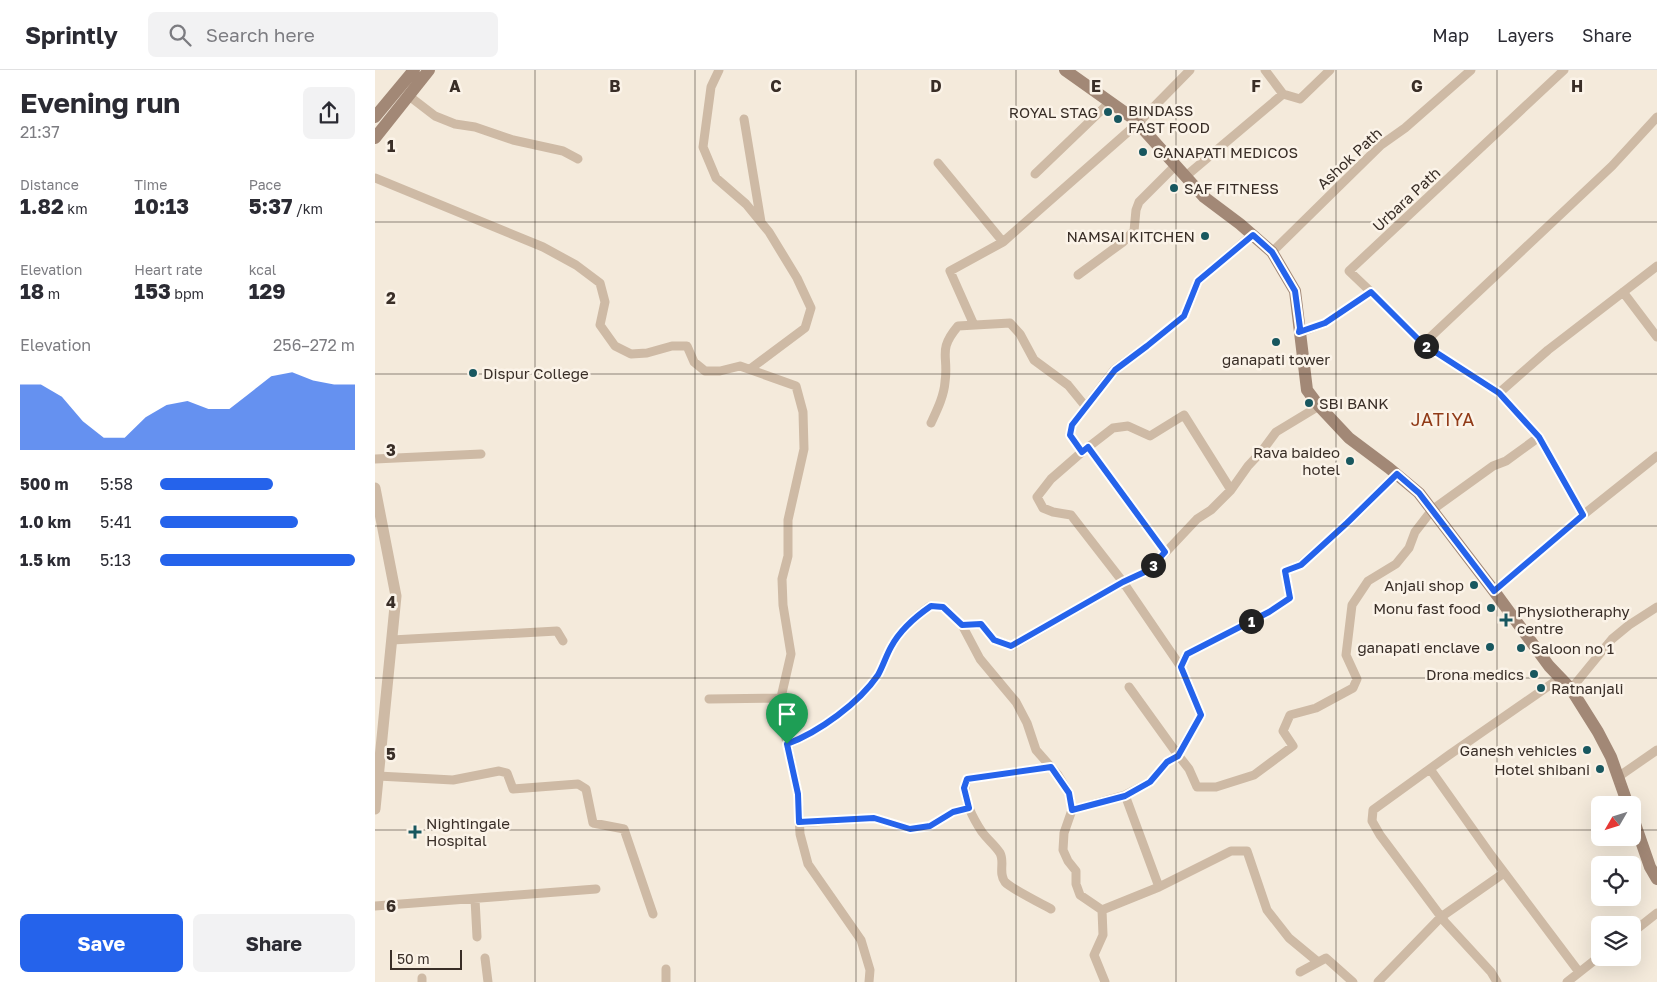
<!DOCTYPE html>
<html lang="en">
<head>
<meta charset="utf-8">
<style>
	:root { --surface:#fff; --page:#f2f2f3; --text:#2b2b33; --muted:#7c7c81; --line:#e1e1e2; --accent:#2563eb }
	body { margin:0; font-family:"Golos Text",sans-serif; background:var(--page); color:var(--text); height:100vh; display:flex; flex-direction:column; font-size:19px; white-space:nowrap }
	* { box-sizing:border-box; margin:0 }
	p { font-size:16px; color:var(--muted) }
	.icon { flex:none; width:28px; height:28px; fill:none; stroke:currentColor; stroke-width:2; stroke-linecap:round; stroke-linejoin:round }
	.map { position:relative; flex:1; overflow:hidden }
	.side { display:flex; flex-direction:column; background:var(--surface); width:375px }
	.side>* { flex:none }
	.needle { width:32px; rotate:231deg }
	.fabs { position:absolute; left:1216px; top:726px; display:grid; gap:10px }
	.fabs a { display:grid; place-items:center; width:50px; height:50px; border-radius:8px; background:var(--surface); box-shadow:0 5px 20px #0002; font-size:25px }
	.scale { position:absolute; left:15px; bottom:12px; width:72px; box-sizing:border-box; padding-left:5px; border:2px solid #392e27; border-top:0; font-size:14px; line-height:18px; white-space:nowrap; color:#392e27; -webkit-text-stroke:4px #fbf3e8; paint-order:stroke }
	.pin { position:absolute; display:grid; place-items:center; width:42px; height:42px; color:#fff; margin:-51px -21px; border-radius:50% 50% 50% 0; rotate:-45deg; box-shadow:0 0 5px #0007 }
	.pin .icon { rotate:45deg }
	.km { position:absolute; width:25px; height:25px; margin:-12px; border-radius:50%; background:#222; color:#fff; font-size:14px; line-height:25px; text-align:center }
	.round { display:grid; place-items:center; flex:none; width:52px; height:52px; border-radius:8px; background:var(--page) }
	.overview { display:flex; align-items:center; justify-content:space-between; height:85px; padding:0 20px }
	h1 { font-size:28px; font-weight:700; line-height:38px }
	.figures { display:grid; grid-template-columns:repeat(3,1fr); gap:8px; height:85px; padding:5px 20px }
	.figures div { display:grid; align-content:center }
	.figures b { font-size:21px; font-weight:700 }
	.figures small { font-size:14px; font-weight:400 }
	.figures p { font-size:14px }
	.chart { height:140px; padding:10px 20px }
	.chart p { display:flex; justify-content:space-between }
	.chart svg { width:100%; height:90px; margin-top:5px; fill:var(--accent); opacity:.7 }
	.primary-button { display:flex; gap:10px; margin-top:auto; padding:10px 20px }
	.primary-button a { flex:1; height:58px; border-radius:8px; background:var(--accent); color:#fff; font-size:20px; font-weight:700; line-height:58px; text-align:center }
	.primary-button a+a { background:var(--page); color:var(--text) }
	ul { padding:0 20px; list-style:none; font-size:16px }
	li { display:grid; grid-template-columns:80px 60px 1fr; align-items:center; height:38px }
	li i { height:12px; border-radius:6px; background:var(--accent) }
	header { display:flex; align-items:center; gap:30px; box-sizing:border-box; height:70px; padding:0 25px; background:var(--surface); border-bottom:1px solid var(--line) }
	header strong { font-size:24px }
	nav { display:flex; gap:28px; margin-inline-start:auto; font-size:18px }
	.search { width:350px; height:45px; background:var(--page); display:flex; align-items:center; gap:12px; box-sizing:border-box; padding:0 18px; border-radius:8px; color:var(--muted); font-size:19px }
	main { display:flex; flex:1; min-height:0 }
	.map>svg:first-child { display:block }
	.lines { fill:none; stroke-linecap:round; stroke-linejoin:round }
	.minor { stroke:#cebaa5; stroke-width:9 }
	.tertiary { stroke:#cebaa5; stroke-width:11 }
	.secondary { stroke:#a28876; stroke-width:12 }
	.route-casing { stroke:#fff; stroke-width:10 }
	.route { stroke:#2563eb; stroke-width:6 }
	.grid { fill:none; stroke:#392e27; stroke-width:1; stroke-opacity:0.55 }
	.poi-dot { fill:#18575f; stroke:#fbf3e8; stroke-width:2 }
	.labels { text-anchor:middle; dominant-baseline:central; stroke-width:5; stroke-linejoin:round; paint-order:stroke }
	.poi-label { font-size:15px; fill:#392e27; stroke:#fbf3e8; text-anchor:start }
	.street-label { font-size:15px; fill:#392e27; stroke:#fbf3e8 }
	.quarter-label { font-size:18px; letter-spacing:1px; fill:#913b18; stroke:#fbf3e8 }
	.grid-label { font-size:16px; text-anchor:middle; font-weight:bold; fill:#392e27; stroke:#fbf3e8; stroke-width:5; stroke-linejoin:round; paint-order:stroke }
</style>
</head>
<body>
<header>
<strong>Sprintly</strong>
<div class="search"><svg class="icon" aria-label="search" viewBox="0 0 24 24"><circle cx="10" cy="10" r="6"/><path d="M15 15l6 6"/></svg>Search here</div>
<nav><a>Map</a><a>Layers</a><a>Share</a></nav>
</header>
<main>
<section class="side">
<div class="overview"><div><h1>Evening run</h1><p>21:37</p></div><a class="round"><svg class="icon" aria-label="share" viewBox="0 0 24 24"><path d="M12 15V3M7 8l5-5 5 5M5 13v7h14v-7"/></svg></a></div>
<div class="figures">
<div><p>Distance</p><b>1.82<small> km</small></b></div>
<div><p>Time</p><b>10:13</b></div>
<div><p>Pace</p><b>5:37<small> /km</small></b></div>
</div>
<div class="figures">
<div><p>Elevation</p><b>18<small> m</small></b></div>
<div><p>Heart rate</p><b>153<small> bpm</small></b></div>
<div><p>kcal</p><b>129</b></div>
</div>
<div class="chart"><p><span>Elevation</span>256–272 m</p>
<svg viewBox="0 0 160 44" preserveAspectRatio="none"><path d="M0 44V12L10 12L20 18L30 30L40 38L50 38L60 28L70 22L80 20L90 24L100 24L110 16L120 8L130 6L140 10L150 12L160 12V44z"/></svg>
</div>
<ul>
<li><b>500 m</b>5:58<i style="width:58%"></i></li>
<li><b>1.0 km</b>5:41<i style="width:71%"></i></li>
<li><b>1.5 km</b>5:13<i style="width:100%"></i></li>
</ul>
<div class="primary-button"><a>Save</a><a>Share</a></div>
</section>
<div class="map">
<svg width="1282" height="912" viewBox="0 0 1282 912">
	<rect width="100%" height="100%" fill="#f4eadb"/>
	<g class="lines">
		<path class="minor" d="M344,0L336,17L328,77L341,108L371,134L394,162L422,208L436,238L430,258L375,299
			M890,0L908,24
			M34,26L60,46L80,54L100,57L138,70L188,81L203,89
			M369,49L386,152
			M563,93L628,172L575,201L599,255
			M660,104L735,32
			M811,106L908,24L925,29L955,0
			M0,108L168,177L201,195L225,213L230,232L225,255L240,276L256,284L272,283L297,276H312L319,292L330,301H345L365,296L421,316L428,342L429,379L413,450V486L407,509L408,535L416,584L404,636L423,724L425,764L433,794L486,870L495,900L494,912
			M877,165L823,211L809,246L772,276L739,300L697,355L695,365L707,382L676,409L662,427L668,438L678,442L696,445L748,512L774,500L822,449L836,440L856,420L873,396L887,381L901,362L944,336
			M628,172L763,53L815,0
			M897,182L1006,75L1030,58L1096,0
			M703,205L748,172L759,161L761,140L764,132L801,95
			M996,222L1048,274L1237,96L1282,47
			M1248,222L1282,267
			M924,263L950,253L996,222L974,201L1189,0
			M1048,274L1124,323L1164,367L1208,445
			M1124,323L1173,280L1282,196
			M556,353C562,340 569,326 570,312C574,285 562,281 583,256L635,253L645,264L659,290L693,315L711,337
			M713,377L790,482
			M707,382L738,358L753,356L775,366L809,345L856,420
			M0,389L106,384
			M1119,521L1208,445L1282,386
			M587,555L605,589L641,632L652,653L661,680L683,705L694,723L697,740L750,725
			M17,570L182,561L188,571
			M754,617L803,685L826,645L806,597L812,584L894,542L915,528L910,501L925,495L972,453L1022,404
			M1196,619L1237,569L1254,555L1282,537
			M334,629L406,628
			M413,674C443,662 484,633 503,605C508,596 511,586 516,577C525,560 540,547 555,536L568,537L587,555L606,554L619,570L637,576L748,512L806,597
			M1055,699L1116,785L1204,902
			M3,706L78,710L124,701L132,703L138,719L203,714L211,719L218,753L249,759L278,844
			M1243,707L1282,680
			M697,740L689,763L688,780L693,791L701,801V814L705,825L727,840
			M424,753L499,748L535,759L555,756L578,742L594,738
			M784,817L856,781H872L892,840L914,868L943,892
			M100,829L102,867
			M0,836L221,819
			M676,839C667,834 635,818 630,812C623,803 630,792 625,783C620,775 612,769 607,762C597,747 586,726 592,709L676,697
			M1258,862L1282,843
			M110,888L113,912
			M925,902L951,888L978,912
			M47,908V912
			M291,912V899
			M730,912L719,885L728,865L727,840L784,817L750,725L775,712L792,692L803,685L814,699L822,717H841L879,705L918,676L908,661L915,645L941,638L978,618L982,609L971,585L977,535L993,511L1021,494L1034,478L1040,462L1057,440L1118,396L1131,391L1164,367
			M1003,912L1066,847L1129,803
			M1122,912L1116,902L1070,852L1005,765L997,751L998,740L1074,685L1185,608
			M1192,912L1225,886"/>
		<path class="tertiary" d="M0,418L21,526L0,739"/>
		<path class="secondary" d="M690,0L759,49L829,127L865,154L897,182L920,221L932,320L944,336L974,368L1014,398L1044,423L1119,521L1174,596L1196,619L1223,662L1236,687L1253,735
			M0,47L39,0
			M0,68L54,0
			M1258,748L1275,797L1282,809"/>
	</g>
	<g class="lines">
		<defs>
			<path id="route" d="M878,165L897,182L920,221L925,258L924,262L950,253L996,222L1048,274L1124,323L1164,367L1208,445L1119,521L1044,423L1022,404L972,453L926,495L910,501L915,528L894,542L812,584L806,597L826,645L803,686L792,692L775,712L750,726L697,740L694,723L676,697L592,709L589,718L594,738L578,742L555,756L535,759L499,748L424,752L423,724L412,674C444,662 484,633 503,605C508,596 511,586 516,577C525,560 540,547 556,536L568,537L587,555L606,554L619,570L636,576L748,512L774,500L790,482L713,377L707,382L695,365L697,355L740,300L772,276L809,246L823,211Z"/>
		</defs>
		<use href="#route" class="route-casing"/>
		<use href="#route" class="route"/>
	</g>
	<path class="grid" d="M160,0V912M320,0V912M481,0V912M641,0V912M801,0V912M961,0V912M1122,0V912M0,152H1282M0,304H1282M0,456H1282M0,608H1282M0,760H1225M1258,760H1282"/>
	<g class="poi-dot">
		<circle cx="733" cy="42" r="5"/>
		<circle cx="743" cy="49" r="5"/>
		<circle cx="768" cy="82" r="5"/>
		<circle cx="799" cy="118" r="5"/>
		<circle cx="830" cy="166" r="5"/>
		<circle cx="901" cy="272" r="5"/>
		<circle cx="98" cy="303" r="5"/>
		<circle cx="934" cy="333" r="5"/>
		<circle cx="975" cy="391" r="5"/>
		<circle cx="1099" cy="515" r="5"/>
		<circle cx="1116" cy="538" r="5"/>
		<path d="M1128.5 542.5h5v5h5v5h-5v5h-5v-5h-5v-5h5z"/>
		<circle cx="1115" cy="577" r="5"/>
		<circle cx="1146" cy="578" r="5"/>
		<circle cx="1159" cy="604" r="5"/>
		<circle cx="1166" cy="618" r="5"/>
		<circle cx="1212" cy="680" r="5"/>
		<circle cx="1225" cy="699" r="5"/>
		<path d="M37.5 754.5h5v5h5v5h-5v5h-5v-5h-5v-5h5z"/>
	</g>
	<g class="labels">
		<g class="poi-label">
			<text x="753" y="40">BINDASS<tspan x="753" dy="17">FAST FOOD</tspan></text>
			<text x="723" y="42" text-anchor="end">ROYAL STAG</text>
			<text x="778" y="82">GANAPATI MEDICOS</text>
			<text x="809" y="118">SAF FITNESS</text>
			<text x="820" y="166" text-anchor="end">NAMSAI KITCHEN</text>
			<text x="901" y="289" text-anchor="middle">ganapati tower</text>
			<text x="108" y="303">Dispur College</text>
			<text x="944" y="333">SBI BANK</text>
			<text x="965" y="382" text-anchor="end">Rava baideo<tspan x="965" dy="17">hotel</tspan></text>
			<text x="1089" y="515" text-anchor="end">Anjali shop</text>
			<text x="1106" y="538" text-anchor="end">Monu fast food</text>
			<text x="1142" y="541">Physiotheraphy<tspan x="1142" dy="17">centre</tspan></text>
			<text x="1105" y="577" text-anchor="end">ganapati enclave</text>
			<text x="1156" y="578">Saloon no 1</text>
			<text x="1149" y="604" text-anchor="end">Drona medics</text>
			<text x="1176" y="618">Ratnanjali</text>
			<text x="1202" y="680" text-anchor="end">Ganesh vehicles</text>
			<text x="1215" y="699" text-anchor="end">Hotel shibani</text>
			<text x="51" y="753">Nightingale<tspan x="51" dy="17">Hospital</tspan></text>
		</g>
		<g class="street-label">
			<text transform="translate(974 88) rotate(-43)">Ashok Path</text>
			<text transform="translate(1031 129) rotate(-43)">Urbara Path</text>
		</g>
		<g class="quarter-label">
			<text x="1068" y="349">JATIYA</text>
		</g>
	</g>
	<g class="grid-label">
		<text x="80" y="22">A</text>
		<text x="240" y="22">B</text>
		<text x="401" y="22">C</text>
		<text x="561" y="22">D</text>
		<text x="721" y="22">E</text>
		<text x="881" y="22">F</text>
		<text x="1042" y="22">G</text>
		<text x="1202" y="22">H</text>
		<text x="16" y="82">1</text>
		<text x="16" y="234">2</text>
		<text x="16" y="386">3</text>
		<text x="16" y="538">4</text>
		<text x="16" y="690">5</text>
		<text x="16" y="842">6</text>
	</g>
</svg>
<div class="fabs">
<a><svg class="needle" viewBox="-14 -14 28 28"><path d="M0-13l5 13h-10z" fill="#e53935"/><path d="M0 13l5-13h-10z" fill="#7c7c81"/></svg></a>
<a><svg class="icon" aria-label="locate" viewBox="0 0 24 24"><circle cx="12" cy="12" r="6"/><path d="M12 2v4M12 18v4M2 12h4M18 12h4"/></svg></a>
<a><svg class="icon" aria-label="layers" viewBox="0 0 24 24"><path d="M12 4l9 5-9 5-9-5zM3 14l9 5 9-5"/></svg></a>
</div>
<div class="scale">50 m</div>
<div class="pin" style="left:412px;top:674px;background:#1e9e55"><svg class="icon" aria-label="arrive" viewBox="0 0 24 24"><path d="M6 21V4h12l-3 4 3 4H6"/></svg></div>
<b class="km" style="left:876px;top:551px">1</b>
<b class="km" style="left:1051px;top:276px">2</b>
<b class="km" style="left:778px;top:495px">3</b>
</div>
</main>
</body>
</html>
